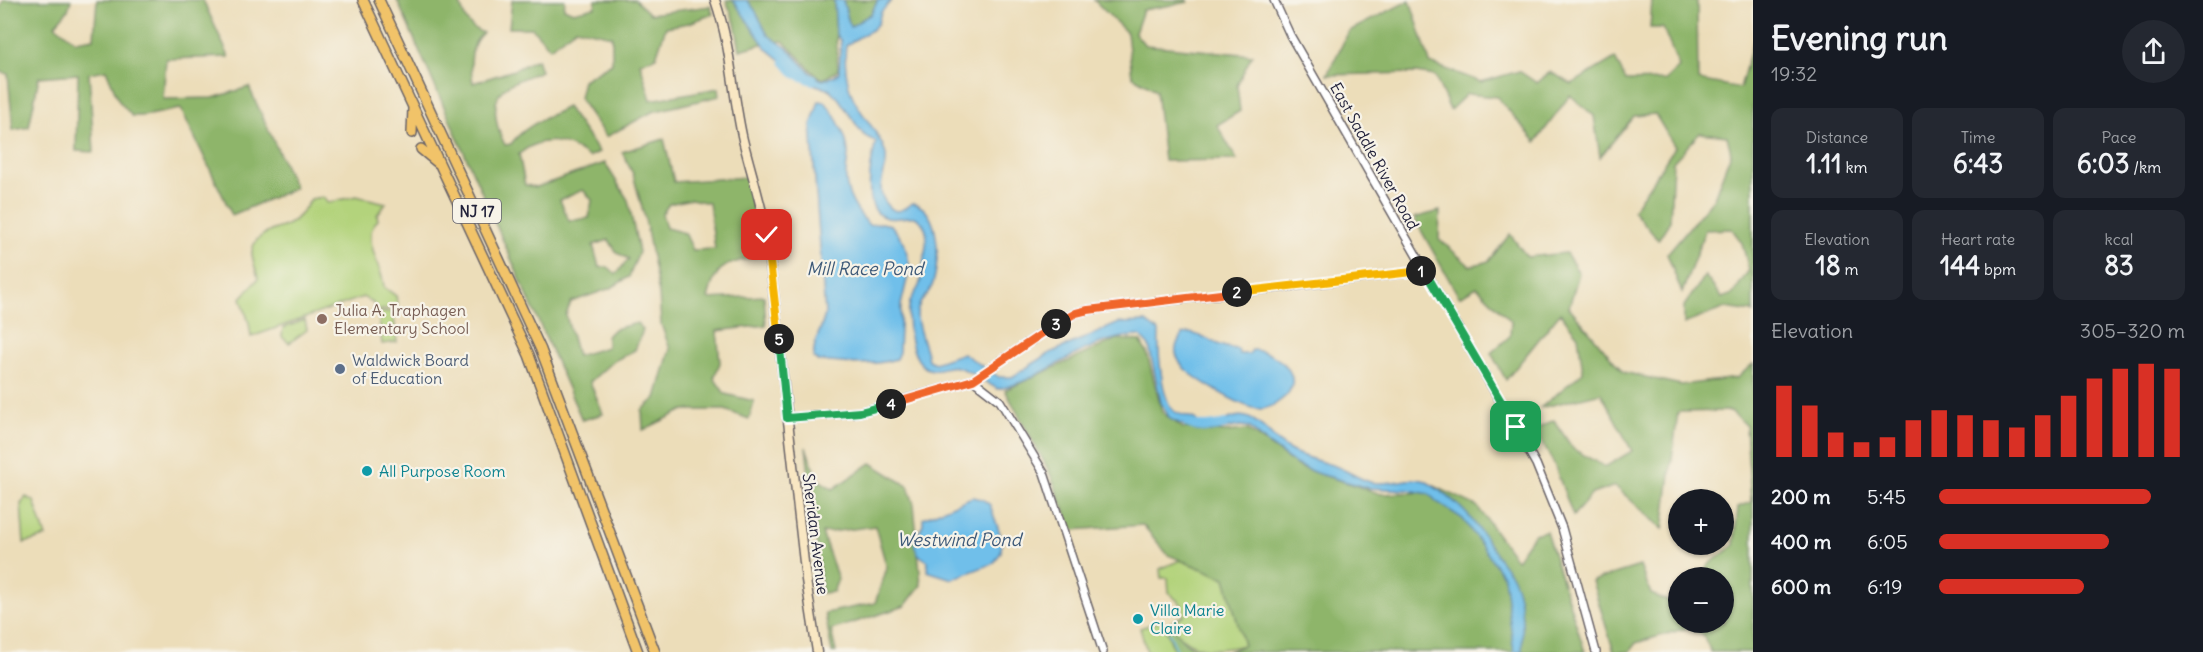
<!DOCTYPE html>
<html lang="en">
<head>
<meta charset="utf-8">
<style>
	:root { --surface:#171b24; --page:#242831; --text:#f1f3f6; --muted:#9ea1a6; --accent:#d93025 }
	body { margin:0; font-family:Delius,sans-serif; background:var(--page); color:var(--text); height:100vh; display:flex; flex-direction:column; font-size:22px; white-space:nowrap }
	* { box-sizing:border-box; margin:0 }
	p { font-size:20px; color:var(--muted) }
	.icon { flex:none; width:33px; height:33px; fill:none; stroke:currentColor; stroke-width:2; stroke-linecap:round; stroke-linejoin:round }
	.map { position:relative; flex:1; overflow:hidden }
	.panel { display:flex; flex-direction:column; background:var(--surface); width:450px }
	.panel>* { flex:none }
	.controls { position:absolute; left:1668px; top:489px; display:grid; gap:12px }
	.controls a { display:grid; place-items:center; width:66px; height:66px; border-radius:50%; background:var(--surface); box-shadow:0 2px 4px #0004; font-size:30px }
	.pin { position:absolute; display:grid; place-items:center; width:51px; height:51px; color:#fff; margin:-26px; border-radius:12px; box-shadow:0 3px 9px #0006 }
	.km { position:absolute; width:30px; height:30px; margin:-15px; border-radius:50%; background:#222; color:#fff; font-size:16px; line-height:30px; text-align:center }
	.round { display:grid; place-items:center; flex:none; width:63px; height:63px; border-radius:32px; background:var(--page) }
	.summary { display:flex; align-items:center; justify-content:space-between; height:102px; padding:0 18px }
	h1 { font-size:33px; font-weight:700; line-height:45px }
	.figures { display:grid; grid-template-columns:repeat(3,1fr); gap:9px; height:102px; padding:6px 18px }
	.figures div { display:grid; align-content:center; border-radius:12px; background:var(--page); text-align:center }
	.figures b { font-size:26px; font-weight:700 }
	.figures small { font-size:16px; font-weight:400 }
	.figures p { font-size:16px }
	.chart { height:168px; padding:12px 18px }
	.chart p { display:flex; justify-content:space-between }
	.chart svg { width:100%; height:108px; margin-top:6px; stroke:var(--accent); stroke-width:6 }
	ul { padding:0 18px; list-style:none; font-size:20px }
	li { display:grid; grid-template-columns:96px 72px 1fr; align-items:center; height:45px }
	li i { height:15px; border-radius:8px; background:var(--accent) }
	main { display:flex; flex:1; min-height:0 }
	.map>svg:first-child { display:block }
	.green { fill:#b3d37b; stroke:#6a7a5b; stroke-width:1.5 }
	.forest { fill:#8eb56b; stroke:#586c53; stroke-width:1.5; fill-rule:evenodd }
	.water { fill:#6fbfea; stroke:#487092; stroke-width:1.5 }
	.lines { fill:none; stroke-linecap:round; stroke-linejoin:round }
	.stream { stroke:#6fbfea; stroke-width:1.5 }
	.river { stroke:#6fbfea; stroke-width:10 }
	.tertiary-casing { stroke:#696367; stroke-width:10 }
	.secondary-casing { stroke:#696367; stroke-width:11 }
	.trunk-casing { stroke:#696367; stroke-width:12 }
	.tertiary { stroke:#fff; stroke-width:7 }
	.secondary { stroke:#f9e7c3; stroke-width:8 }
	.trunk { stroke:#f1c369; stroke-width:9 }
	.split-1-casing { stroke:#fff; stroke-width:12 }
	.split-2-casing { stroke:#fff; stroke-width:12 }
	.split-3-casing { stroke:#fff; stroke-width:12 }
	.split-4-casing { stroke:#fff; stroke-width:12 }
	.split-5-casing { stroke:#fff; stroke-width:12 }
	.split-6-casing { stroke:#fff; stroke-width:12 }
	.split-1 { stroke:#22a559; stroke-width:8 }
	.split-2 { stroke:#f5b400; stroke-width:8 }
	.split-3 { stroke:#f0652b; stroke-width:8 }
	.split-4 { stroke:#f0652b; stroke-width:8 }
	.split-5 { stroke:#22a559; stroke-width:8 }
	.split-6 { stroke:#f5b400; stroke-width:8 }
	.education-dot { fill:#8d6e63; stroke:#f7f3e8; stroke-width:2 }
	.service-dot { fill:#5c6f8a; stroke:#f7f3e8; stroke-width:2 }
	.culture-dot { fill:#0f9aa8; stroke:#f7f3e8; stroke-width:2 }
	.labels { text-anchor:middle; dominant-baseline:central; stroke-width:4.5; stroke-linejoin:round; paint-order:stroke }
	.shield { fill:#f7f3e8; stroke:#62616f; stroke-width:1.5 }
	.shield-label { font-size:15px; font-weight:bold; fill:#22223b }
	.street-label { font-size:16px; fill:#22223b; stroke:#f7f3e8 }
	.education-label { font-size:16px; fill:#785e54; stroke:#f7f3e8; text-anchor:start }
	.service-label { font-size:16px; fill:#4e5e75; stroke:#f7f3e8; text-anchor:start }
	.culture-label { font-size:16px; fill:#0d838f; stroke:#f7f3e8; text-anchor:start }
	.water-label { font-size:18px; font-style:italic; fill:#3d5978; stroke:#f7f3e8 }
</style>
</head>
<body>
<main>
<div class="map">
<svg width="1753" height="652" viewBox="0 0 1753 652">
	<rect width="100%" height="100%" fill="#f7f3e8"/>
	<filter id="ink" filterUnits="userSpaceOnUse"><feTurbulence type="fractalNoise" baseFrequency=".0167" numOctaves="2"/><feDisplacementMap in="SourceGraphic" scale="12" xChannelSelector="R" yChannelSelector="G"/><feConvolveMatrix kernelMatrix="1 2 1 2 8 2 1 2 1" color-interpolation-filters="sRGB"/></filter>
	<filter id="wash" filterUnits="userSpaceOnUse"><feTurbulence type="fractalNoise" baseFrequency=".008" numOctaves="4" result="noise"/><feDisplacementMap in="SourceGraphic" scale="24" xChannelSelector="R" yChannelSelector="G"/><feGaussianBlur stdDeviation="1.35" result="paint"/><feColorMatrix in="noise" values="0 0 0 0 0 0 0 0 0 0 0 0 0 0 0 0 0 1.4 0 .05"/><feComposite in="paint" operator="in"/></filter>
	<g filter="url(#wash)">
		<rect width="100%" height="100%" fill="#ecddb9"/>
		<path class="green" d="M356,196L386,203L377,215L378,220C359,236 383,268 384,287L396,296L398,306L378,311L373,303L363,297L251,337L249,323L241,298L258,279C257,270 251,258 252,251C255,232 275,231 289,224C299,218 305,209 311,199L323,197L328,203Z
			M393,311L397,342L382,344L378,313Z
			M305,320L307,330L289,343L282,337L283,328Z
			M26,497L34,501L46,537L24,543L21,504Z
			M1180,560L1225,578L1244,645C1216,652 1189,652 1173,628L1175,652H1147L1140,628L1161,621L1167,625L1184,615L1181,604L1169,593L1168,578H1161L1160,569Z"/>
		<path class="forest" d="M4,0H71L68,10L55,25L75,41L94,38L97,0H203L229,57L166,59L163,99L213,98L249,87L295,188L232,215L181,109C163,111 151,117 132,116L119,101L106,70L89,73L94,152L76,151L78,74L39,77L29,127L13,130L8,74L0,72V7Z
			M397,0H459C464,17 466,26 483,33C469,44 470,66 473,83L514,70L537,59L541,71C530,76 515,80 506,87C488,100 497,130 505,145L511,144C524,126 548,117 567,107L599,152L589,157C565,140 543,134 519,154L525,185L537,187L605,163L628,200L639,252L629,277L611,288L571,302L566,315L577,356L607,347V336L614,329L637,323L643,330L635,350L612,362L590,382L603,414L582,420ZM583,190L592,200L589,218L569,221L560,200ZM609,240L617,253L629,259L616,274L608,267H599L593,245Z
			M512,0H565L564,8L573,12L595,7L596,0H635L650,14L710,6L713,14L689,23L666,27L656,57L640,63L651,100L719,88L720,96L652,112L606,137L579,98L583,80L612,63V36L576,28L550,48L532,28H509Z
			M726,0H834L838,70L824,79L817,76L783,41L765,43L740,50L735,23Z
			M843,0H878L871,14L850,27Z
			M1094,0H1188V2L1143,10L1135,33L1145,45L1252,55L1237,85L1240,111L1217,125L1237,160L1164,161L1156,90L1132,76L1127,33Z
			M1410,0L1430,63L1481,82L1519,71L1537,83L1550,72L1572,84L1615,58L1626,81L1666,80L1679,67L1663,28H1650L1652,0H1697L1698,80L1740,88L1753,42V314V312L1725,308L1684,324V306L1705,276L1722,298L1733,294L1749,270L1742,243L1732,229L1705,230L1682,293L1667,254L1714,198L1731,153L1727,136L1700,133L1673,162L1670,221L1658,240L1633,210L1675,147L1655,114L1634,116L1600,157L1594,116L1570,95L1536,142L1497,97L1467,94L1450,110L1435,76L1416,73L1327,75L1349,31Z
			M664,139L674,182L747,177L762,255C727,265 716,261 708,299L764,296L766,325L717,331L720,363L714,378L725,394L754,401L749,419L725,410H684L643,430L642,410L656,398L670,349L661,324L659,294L645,219L633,174L622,152ZM691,199L709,203L715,249L693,250L685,233L666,228L662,214L669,204Z
			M1440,211L1439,239L1470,266L1489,261L1510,234L1527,257L1566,253L1579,273L1569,307L1623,372L1681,385L1737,378L1753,364V652H1711L1703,635L1687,628L1636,643L1629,652H1614L1592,581L1640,566L1651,594L1678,605V622H1724V578L1701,577L1707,566L1734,545L1738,507L1751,502L1746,426L1731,411L1678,412L1663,529L1615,486L1592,494L1573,516L1554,464L1535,430L1554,420L1573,449L1605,467L1632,451L1601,393L1540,408L1583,372L1578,336L1560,313L1506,380L1491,353L1510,336L1511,321L1477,287L1459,297L1414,218Z
			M1117,339L1140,341L1147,353L1162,412L1183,428L1225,432L1248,430L1299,467L1381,494L1430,492V484L1477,506L1516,560L1534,534L1546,531L1585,652H1228L1244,645L1225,578L1168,555L1143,525L1072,530L1049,471L1005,390Z
			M806,447L817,479L833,489L871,463L908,486L914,504L921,585L905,606L831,630L836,652H832L825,613L875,603L887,568L875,526L822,533L838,579L833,592L822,593Z
			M1169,627H1173C1184,647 1197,651 1218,652H1175L1166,630Z"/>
		<path class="water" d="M733,0H747L755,10L768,35L787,48L815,77L823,80L835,76L839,72L841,41L836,35L834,0H843L850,27L871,14L878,0H892L881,12L878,23L873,29L846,45C844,59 846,81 852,95C860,115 878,130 885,151C891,170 872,186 887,204C897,217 902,209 913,203C942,211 940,264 932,286C927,297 917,302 917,315C917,330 926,345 928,360L935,363L963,353L999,377H1012L1050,353L1119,323L1146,322L1159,332C1158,350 1161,399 1174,411C1181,416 1191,416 1196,420C1198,423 1200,425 1203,427C1218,428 1230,413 1246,417C1261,421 1273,439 1286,448C1300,457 1316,460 1332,465C1345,469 1357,478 1370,482C1390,487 1415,474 1427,482C1440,490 1456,502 1466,513C1483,532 1496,556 1512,576C1523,600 1523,626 1522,652H1514L1504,577L1463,519L1437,502L1429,494L1409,490L1368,488L1316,473L1297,465L1266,442L1249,427L1240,426L1210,432L1196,431L1170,419L1161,403L1149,346L1140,336C1087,335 1048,379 998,389C984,382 972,371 957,367C945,364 933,376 922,365C909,351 906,319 910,302C912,296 917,291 919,286C923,276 922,268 924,259C926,244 932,226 915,217C906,216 896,220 887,218C860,212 871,161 876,142L865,136L860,130L839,99L830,90L808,82L766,48Z
			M819,101L825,102C835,114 847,136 848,152C848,161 845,171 846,180C847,196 858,213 869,225L882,223L891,225L904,242L907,254L910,267L901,305L899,352L896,359C871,367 844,363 818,361L814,358C812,342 822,330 825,314L811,125Z
			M1189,333C1207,335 1219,349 1238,349L1239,354H1249L1252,350C1277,351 1310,378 1281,400C1275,405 1268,409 1260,409C1243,409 1199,381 1186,370C1174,358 1172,347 1183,334Z
			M972,497L982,499L990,505L1002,539L1001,552L994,563L952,579L927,571L928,561C920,557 916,553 914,544L923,524V518Z"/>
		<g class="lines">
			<path class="stream" d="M1169,633L1178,652"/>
			<path class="river" d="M785,61L795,73L813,80
				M1188,423C1199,428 1213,428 1225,424"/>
		</g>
	</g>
	<g filter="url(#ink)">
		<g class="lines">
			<defs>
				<path id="tertiary" d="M1274,0L1290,35L1536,464L1562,528L1596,652
					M973,380L1000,401L1044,473L1103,652
					M787,418L860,412L973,380L1060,321L1076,313L1088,310L1423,271"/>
				<path id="secondary" d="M715,0C732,49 732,92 743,140C751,172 761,203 767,235L806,580L817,652"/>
				<path id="trunk" d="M363,0L529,355L638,652
					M379,0L541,350L655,652
					M412,133L413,108
					M421,149L438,163"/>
			</defs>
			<use href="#tertiary" class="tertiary-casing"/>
			<use href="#secondary" class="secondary-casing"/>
			<use href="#trunk" class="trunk-casing"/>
			<use href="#tertiary" class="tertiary"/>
			<use href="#secondary" class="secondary"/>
			<use href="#trunk" class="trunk"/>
		</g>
	</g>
	<g class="lines" filter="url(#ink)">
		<defs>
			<path id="split-1" d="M1421,271L1424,270L1516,427"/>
			<path id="split-2" d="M1237,292L1421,271"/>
			<path id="split-3" d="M1056,324L1076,313L1088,310L1237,292"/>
			<path id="split-4" d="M891,404L973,380L1056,324"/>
			<path id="split-5" d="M779,339L787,418L860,412L891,404"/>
			<path id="split-6" d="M767,235L779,339"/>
		</defs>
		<use href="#split-1" class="split-1-casing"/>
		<use href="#split-2" class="split-2-casing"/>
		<use href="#split-3" class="split-3-casing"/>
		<use href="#split-4" class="split-4-casing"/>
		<use href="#split-5" class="split-5-casing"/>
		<use href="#split-6" class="split-6-casing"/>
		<use href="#split-1" class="split-1"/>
		<use href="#split-2" class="split-2"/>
		<use href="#split-3" class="split-3"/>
		<use href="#split-4" class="split-4"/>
		<use href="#split-5" class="split-5"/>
		<use href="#split-6" class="split-6"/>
	</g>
	<circle class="education-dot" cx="322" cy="319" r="6"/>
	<circle class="service-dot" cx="340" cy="369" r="6"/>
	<g class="culture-dot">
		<circle cx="367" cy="471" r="6"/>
		<circle cx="1138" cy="619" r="6"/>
	</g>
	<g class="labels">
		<rect class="shield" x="453" y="199" width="48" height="24" rx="4.5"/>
		<g class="shield-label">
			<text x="477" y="211">NJ 17</text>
		</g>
		<g class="street-label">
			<text transform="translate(1375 156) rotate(61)">East Saddle River Road</text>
			<text transform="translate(816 534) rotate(83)">Sheridan Avenue</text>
		</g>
		<g class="education-label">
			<text x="334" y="310">Julia A. Traphagen<tspan x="334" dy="18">Elementary School</tspan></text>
		</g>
		<g class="service-label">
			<text x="352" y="360">Waldwick Board<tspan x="352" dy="18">of Education</tspan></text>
		</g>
		<g class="culture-label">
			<text x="379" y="471">All Purpose Room</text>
			<text x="1150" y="610">Villa Marie<tspan x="1150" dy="18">Claire</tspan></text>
		</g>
		<g class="water-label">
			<text x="865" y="268">Mill Race Pond</text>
			<text x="959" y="539">Westwind Pond</text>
		</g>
	</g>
</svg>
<div class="controls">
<a>+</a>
<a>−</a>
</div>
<div class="pin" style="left:1516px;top:427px;background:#1e9e55"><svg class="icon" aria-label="arrive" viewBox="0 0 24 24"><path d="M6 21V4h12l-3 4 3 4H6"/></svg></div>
<div class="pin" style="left:767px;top:235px;background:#d93025"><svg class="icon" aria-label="check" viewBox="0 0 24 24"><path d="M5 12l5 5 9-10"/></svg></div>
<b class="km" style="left:1421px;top:271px">1</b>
<b class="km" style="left:1237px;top:292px">2</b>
<b class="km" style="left:1056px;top:324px">3</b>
<b class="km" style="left:891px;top:404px">4</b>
<b class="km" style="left:779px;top:339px">5</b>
</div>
<section class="panel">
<div class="summary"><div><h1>Evening run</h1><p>19:32</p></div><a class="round"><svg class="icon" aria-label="share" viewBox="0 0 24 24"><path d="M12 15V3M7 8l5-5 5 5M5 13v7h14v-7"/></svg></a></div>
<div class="figures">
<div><p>Distance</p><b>1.11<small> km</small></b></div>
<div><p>Time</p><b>6:43</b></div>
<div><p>Pace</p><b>6:03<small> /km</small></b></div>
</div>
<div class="figures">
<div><p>Elevation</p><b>18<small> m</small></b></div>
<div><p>Heart rate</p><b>144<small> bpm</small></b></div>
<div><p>kcal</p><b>83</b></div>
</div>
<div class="chart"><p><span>Elevation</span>305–320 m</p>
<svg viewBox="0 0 160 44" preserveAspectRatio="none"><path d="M5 44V15M15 44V23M25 44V34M35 44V38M45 44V36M55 44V29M65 44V25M75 44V27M85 44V29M95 44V32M105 44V27M115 44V19M125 44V12M135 44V8M145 44V6M155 44V8"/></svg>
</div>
<ul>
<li><b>200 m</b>5:45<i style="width:86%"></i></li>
<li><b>400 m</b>6:05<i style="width:69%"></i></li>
<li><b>600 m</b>6:19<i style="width:59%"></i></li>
</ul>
</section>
</main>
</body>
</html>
